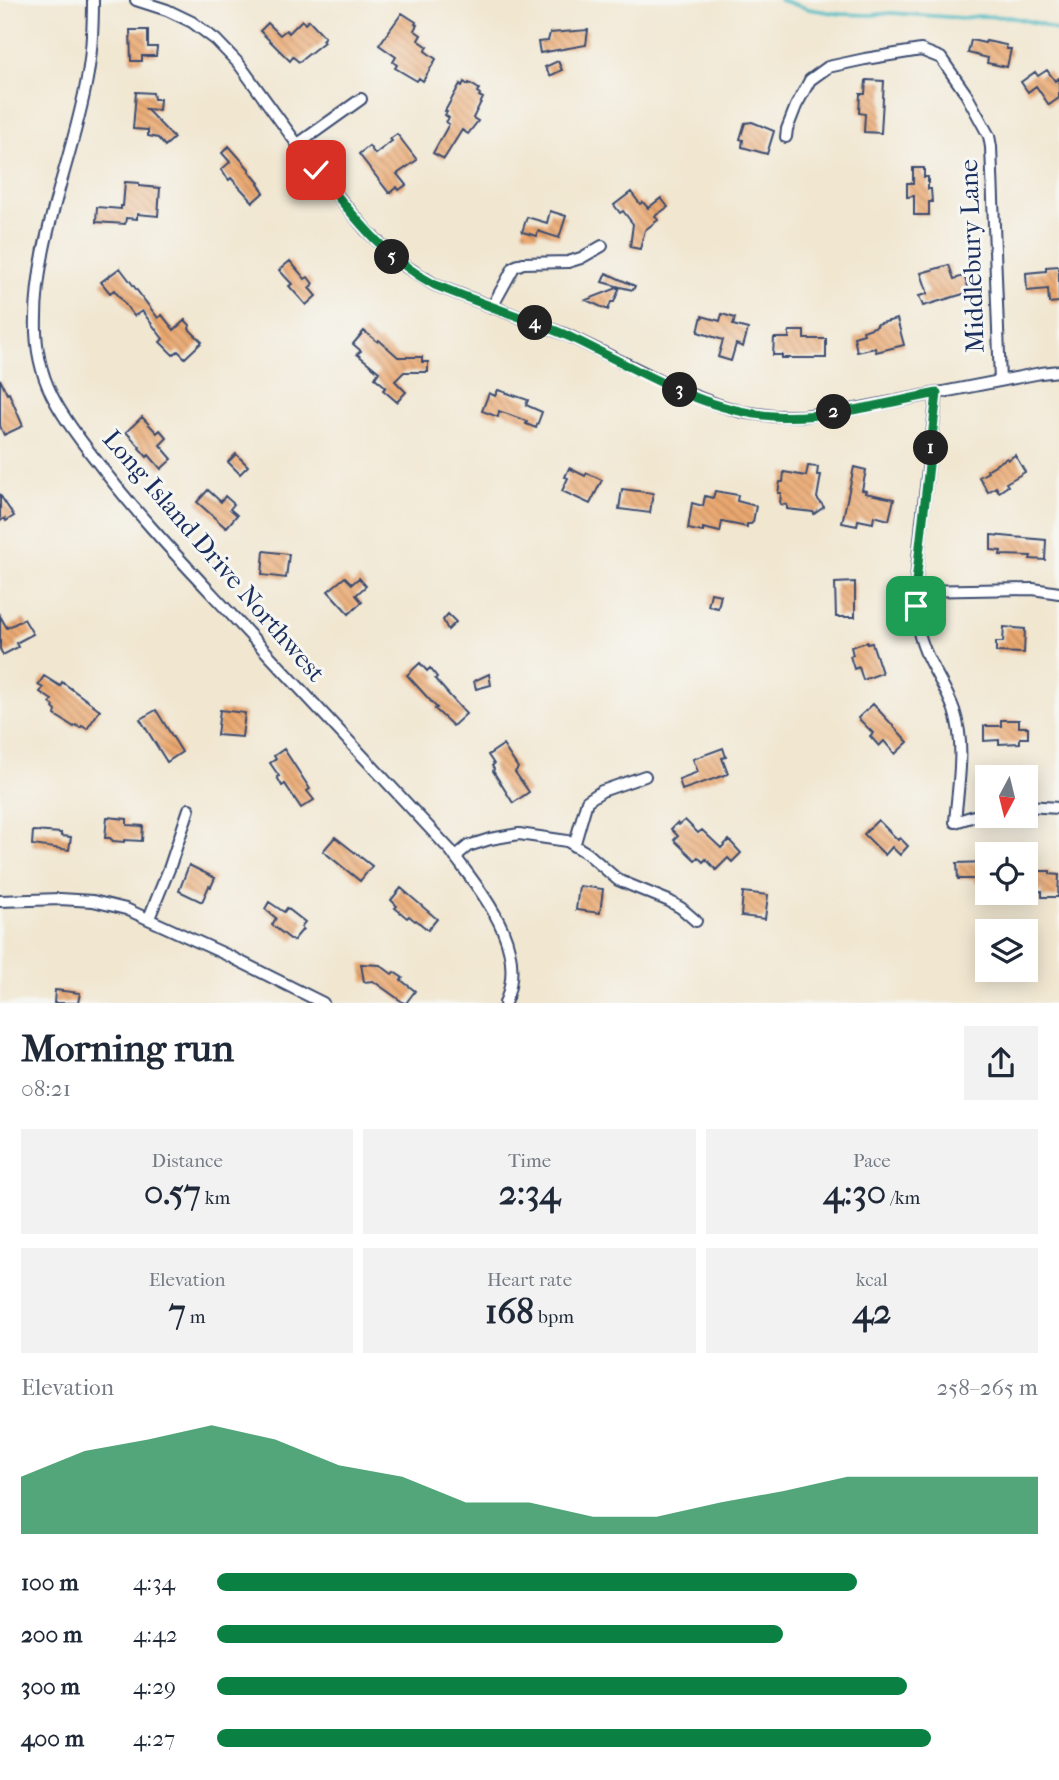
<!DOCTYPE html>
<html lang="en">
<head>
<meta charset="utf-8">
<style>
	:root { --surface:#fff; --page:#f2f2f3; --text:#1f2937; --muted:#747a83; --accent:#0b8043 }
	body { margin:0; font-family:"IM FELL French Canon",serif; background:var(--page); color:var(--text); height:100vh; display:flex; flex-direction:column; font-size:26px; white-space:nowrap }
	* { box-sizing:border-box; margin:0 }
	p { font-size:23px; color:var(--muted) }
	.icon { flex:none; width:38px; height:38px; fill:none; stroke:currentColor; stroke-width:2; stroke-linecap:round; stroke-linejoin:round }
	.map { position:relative; height:1003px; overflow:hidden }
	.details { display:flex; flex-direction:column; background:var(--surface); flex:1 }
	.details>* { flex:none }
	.needle { width:46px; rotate:187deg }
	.fabs { position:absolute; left:975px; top:765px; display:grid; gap:14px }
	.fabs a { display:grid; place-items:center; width:63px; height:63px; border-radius:0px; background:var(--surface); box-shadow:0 4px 18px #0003; font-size:35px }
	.pin { position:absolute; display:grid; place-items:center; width:60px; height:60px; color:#fff; margin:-30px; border-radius:14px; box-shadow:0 4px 10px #0006 }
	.km { position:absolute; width:35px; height:35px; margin:-18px; border-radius:50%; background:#222; color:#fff; font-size:19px; line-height:35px; text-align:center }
	.round { display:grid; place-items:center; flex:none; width:74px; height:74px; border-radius:0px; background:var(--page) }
	.summary { display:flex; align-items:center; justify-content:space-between; height:119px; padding:0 21px }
	h1 { font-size:38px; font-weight:700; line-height:52px }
	.stats { display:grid; grid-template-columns:repeat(3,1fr); gap:10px; height:119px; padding:7px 21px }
	.stats div { display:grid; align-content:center; border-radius:0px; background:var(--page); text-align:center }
	.stats b { font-size:35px; font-weight:700 }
	.stats small { font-size:19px; font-weight:400 }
	.stats p { font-size:19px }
	.chart { height:196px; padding:14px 21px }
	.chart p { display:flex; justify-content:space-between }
	.chart svg { width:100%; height:126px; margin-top:7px; fill:var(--accent); opacity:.7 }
	ul { padding:0 21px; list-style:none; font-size:23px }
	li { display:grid; grid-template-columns:112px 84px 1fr; align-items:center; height:52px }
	li i { height:18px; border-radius:9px; background:var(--accent) }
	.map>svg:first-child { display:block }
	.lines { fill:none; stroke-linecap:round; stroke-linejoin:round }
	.stream { stroke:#4cbac3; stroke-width:3.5 }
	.building { fill:url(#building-back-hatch) }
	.minor-casing { stroke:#3b4b6f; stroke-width:14 }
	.minor { stroke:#fff; stroke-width:10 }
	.route-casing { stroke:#fff; stroke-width:14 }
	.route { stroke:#0b8043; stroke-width:9 }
	.labels { text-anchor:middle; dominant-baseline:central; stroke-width:6; stroke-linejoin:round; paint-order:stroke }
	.street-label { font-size:26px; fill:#1b2f5e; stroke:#f6f6f2 }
</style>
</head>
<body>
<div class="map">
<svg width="1059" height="1003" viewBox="0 0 1059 1003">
	<defs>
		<pattern id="building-back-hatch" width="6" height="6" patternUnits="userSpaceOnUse" patternTransform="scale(1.75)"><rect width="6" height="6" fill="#eba86f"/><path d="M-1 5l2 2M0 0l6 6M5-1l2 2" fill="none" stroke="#be895e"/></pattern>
	</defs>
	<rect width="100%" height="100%" fill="#f6f6f2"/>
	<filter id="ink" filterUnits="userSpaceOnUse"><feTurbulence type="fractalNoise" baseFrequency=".0143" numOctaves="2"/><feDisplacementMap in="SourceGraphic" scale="14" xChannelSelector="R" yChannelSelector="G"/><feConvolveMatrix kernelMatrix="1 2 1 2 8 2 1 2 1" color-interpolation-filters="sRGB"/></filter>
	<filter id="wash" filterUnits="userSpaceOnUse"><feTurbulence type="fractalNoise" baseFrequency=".00686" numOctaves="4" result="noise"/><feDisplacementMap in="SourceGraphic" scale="28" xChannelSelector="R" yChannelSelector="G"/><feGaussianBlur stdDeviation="1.57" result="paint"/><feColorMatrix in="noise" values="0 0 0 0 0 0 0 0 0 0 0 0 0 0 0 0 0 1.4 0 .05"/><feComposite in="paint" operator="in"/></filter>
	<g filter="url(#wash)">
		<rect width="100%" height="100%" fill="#f1e7d1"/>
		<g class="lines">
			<path class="stream" d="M780,0L809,9L840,14L872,15L891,13L963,18L978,16L1010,17L1041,24L1059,32"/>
		</g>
		<g id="blocks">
			<path class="building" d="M402,13L416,22L415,24L417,25L414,30L421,35L418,40L428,47L425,51L436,59L423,81L419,78L417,81L395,68L397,65L393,62L396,57L379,45Z
				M302,20L305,24L309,20L325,37L322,40L324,42L299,62L293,57L290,61L260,31L268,23L280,35L286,30L289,33Z
				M130,30H148V47H157L156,56H142V61H131Z
				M588,30L586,45L540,53L538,42L548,41L550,33Z
				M971,40L985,43L986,41L1006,45L1007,49H1011L1007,67L987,63L988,58L968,53Z
				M558,61L562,70L550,76L545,67Z
				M1047,70L1055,81L1059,78V98L1049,105L1036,86L1028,92L1021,82L1035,72L1038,76Z
				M866,80L884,81L881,133L864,132L865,114L859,113L860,94H865Z
				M464,82L468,85L469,83L479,89L477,92L480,94L479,96L483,98L473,118L478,121L468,134L462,130L444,159L433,153L449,124L446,122L449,118L445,115L447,112L445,111L460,84L462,86Z
				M136,92L153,93L154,99H160L159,110L146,109L174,138L165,146L158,138L148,136V130L133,129Z
				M752,122L774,131L767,154L742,147L743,140L740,139L745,123Z
				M397,134L417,160L397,174L406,185L399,190L397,187L389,193L359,154L369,146L375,154L392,141L390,139Z
				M229,146L250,170L249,171L259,183L258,184L264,192L253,202L231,178L229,180L221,170L230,162L222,153Z
				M913,168H924V177H928V189H931L932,202H929V215H914V196L907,197V183H913Z
				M125,182L139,183V186L160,188L158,216L137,214V219L126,218L125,224L96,222L97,207L121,209V206H123Z
				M631,192L640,204L643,202L648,208L661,198L668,207L655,216L658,220L645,230L640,249L630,247L633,224L623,211L620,213L614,205Z
				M550,211L566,216L559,238L538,231L537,236L522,232L527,217L547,223Z
				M290,261L305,279L308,277L313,284L309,288L316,296L306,305L289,286L292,284L279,270Z
				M949,265L954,279L964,276L970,292L923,306L919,296L927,294V291L921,273Z
				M1059,266V302L1049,303L1048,289L1027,291L1026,273L1046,271V267Z
				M120,268L158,318L162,315L174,330L185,320L190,325L189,329L202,342L185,358L178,351L173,355L160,342L163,339L142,311L134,316L114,290L110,293L101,282Z
				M606,273L635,286L633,290L620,287L614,302H611L608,310L586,300L620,287L602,282Z
				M722,314L735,318L733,325L748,329L743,347L736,344L731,361L718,357L723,340L698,332L702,316L720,321Z
				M897,319L904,345L876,352L875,348L857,352L854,337L864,334L863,331L877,326V324Z
				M364,331L378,342L379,340L398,357H422V362H428V372H404L395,381L406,392L397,402L383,390L386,387L375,378L379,372L357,354L361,351L353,344Z
				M789,331H804V339H826V358H782V355H773L774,338H789Z
				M0,379L7,394L9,393L23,426L4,435L0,426Z
				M498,390L528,400L526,405L542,412L536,428L526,424L527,421L499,411L498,417L482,411L489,393L495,396Z
				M142,417L157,433L160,430L167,438L160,445L172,459L161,469L149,455L147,457L139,448L140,447L126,432Z
				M236,454L248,466L240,474L228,462Z
				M1015,455L1025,472L1006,483L1008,486L999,492L996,487L988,492L979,477L988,472L987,470L1007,458L1008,460Z
				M808,466L818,467L817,475H821L817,498L824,507L814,514L813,512L787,509V505L780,504L781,493H778L780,482H783L784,472L806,476Z
				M854,467L866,470L862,490L866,491L865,493L894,499L889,520L874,516L873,523L858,520L857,526L842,523Z
				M569,468L585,476L587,473L602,480L590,504L562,491L568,478L565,477Z
				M622,489L653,493L650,513L619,509Z
				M208,490L221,502L225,496L234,504L230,509L237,515L226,528L197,502Z
				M715,491L738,495L737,501L756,506L753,522L751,524H747V527L722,522L720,532L703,528V532L688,529L692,503L703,506L705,496L713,498Z
				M0,495L14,516L6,521L5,518L0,521Z
				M991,535L1046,540L1045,560L1030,559L1031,556L1000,555L1001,551L991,550Z
				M264,551L289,554L286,578L262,575Z
				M345,577L352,584L359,578L366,586L356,595L362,602L349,614L328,591Z
				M855,582V617H836L835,583Z
				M711,593L721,595L718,608L708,606Z
				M448,614L456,622L448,630L443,620Z
				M0,616L7,628L24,619L33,634L16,643L18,647L3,655L0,649Z
				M1004,627L1025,629L1024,653L996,652V642H1003Z
				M867,642V644L872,643L882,673L863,680L859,667L854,669L850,656L853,655L851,647Z
				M420,663L427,671L430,668L437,677L435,679L466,714L453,726L435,709L437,708L407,675Z
				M489,674L491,685L476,689L474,681Z
				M44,676L60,686L62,682L100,710L87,729L82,726L80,728L76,725L74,727L55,715L56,711L53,708L54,706L50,703L52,700L40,692L43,688L38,685Z
				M873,704L908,742L895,754L884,741L879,746L870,736L873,733L858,718Z
				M156,710L182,752L167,762L140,719Z
				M220,710L245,713L242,737L217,735Z
				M1001,720H1019V727H1028V738H1020V743L999,744V740L984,741V726H1001Z
				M503,745L518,768L515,772L529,792L513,803L493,771L494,769L492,766L494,764L488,755Z
				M723,748L726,757L722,758L728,774L682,790L679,779L698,772L693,759Z
				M284,749L310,789L307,791L314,800L301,808L285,784L282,786L277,777L279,776L270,763L276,759L274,756Z
				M107,817L127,819V825L143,826L142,841L124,840V842L113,841L110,838H105Z
				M685,820L698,833L702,830L721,848L729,840L741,853L732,862L728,858L716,870L706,859L703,862L698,857L695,860L674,840L678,836L671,829L677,823L679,825Z
				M878,820L898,840L900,838L908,846L900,855L892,847L885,855L864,834Z
				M33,831L61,833V836L71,837L69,850L32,845Z
				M335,837L372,866L360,881L323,851Z
				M987,862V883H975V879H958L957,863Z
				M189,865L215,878L211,887L209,886L202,902L179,891Z
				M1038,871H1050V874L1059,875L1058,897H1042V891L1026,892V875L1038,873Z
				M579,886L603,889L600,913L576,910Z
				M401,888L437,919L428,930L416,920L415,921L409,916L407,918L395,908L397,906L391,900Z
				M743,892L768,895L765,919L741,916Z
				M269,902L284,912L287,908L305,922L301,927L303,929L293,941L272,925L276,918L265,909Z
				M361,964L380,965L392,974L394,972L403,978L401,980L415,991L406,1003H404L373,981L364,982Z
				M55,990L80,993L78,1003H54Z"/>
		</g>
	</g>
	<g filter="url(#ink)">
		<use href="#blocks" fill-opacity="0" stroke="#3b4b6f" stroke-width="2"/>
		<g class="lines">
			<defs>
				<path id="minor" d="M93,0C93,27 92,53 87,79C72,164 33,244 36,332C37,356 44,382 56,403C67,423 81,441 95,459C131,507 172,551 213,595C292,680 371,765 451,851C482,894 529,945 505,1003
					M136,0L167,10L192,22L216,40L239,64L316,170L366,230L399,262L435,285L567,335L684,392L719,405L742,412L773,416H803L850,410L1041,373L1059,371
					M786,137L787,129L796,106L810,80L828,67L865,59L921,50L941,58L966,94L989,136L991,147L1000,381
					M298,144L361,99
					M492,307L514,267L523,263L568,262L581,258L602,246
					M937,393C932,436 927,478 922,521C919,555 913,588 917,622C922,658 943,679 954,710C966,746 958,785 955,822L987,812
					M915,591L1033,589L1059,593
					M1026,806L1059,808
					M574,846L587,801L602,791L645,776
					M455,857L468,846L490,839L519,834L567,841L587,853L618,880L669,901L681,908L696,921
					M0,901L60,899L93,901L126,909L227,955L323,1003
					M149,918L169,869L189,809"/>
			</defs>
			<use href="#minor" class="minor-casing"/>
			<use href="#minor" class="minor"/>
		</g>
	</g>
	<g class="lines" filter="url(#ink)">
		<defs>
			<path id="route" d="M316,170C353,215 383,257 435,285C465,297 495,308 525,319C540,325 555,330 570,337C634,367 700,411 773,416C825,420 886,403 937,393L915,591L916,606"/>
		</defs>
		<use href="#route" class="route-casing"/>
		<use href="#route" class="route"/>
	</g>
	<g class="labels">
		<g class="street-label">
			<text transform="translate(972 256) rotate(-92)">Middlebury Lane</text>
			<text transform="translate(214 556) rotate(49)">Long Island Drive Northwest</text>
		</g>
	</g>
</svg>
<div class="fabs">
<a><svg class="needle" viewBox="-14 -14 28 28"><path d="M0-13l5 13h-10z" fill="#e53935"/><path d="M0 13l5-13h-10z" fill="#747a83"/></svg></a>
<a><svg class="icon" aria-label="locate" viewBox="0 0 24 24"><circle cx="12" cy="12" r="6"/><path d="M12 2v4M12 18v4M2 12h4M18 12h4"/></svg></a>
<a><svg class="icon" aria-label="layers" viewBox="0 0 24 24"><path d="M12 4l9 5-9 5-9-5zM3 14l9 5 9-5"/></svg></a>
</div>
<div class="pin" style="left:916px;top:606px;background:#1e9e55"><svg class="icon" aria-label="arrive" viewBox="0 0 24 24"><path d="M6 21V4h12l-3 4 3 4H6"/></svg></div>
<div class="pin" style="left:316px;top:170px;background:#d93025"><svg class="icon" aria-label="check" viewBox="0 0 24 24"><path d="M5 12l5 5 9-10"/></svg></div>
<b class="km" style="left:931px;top:448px">1</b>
<b class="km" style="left:834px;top:412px">2</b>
<b class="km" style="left:680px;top:390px">3</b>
<b class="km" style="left:535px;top:323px">4</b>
<b class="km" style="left:392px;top:257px">5</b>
</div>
<section class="details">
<div class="summary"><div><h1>Morning run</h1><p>08:21</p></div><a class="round"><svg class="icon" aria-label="share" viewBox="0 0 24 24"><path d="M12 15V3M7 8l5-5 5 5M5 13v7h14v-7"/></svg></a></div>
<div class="stats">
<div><p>Distance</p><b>0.57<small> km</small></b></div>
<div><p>Time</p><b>2:34</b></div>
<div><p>Pace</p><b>4:30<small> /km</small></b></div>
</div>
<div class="stats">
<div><p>Elevation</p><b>7<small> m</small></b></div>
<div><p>Heart rate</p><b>168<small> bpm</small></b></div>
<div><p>kcal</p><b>42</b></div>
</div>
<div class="chart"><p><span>Elevation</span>258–265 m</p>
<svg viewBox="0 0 160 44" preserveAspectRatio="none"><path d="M0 44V24L10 15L20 11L30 6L40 11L50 20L60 24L70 33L80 33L90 38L100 38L110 33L120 29L130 24L140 24L150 24L160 24V44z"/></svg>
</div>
<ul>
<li><b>100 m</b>4:34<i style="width:78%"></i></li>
<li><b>200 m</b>4:42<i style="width:69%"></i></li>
<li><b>300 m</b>4:29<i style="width:84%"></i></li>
<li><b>400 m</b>4:27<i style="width:87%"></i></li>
</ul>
</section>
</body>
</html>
